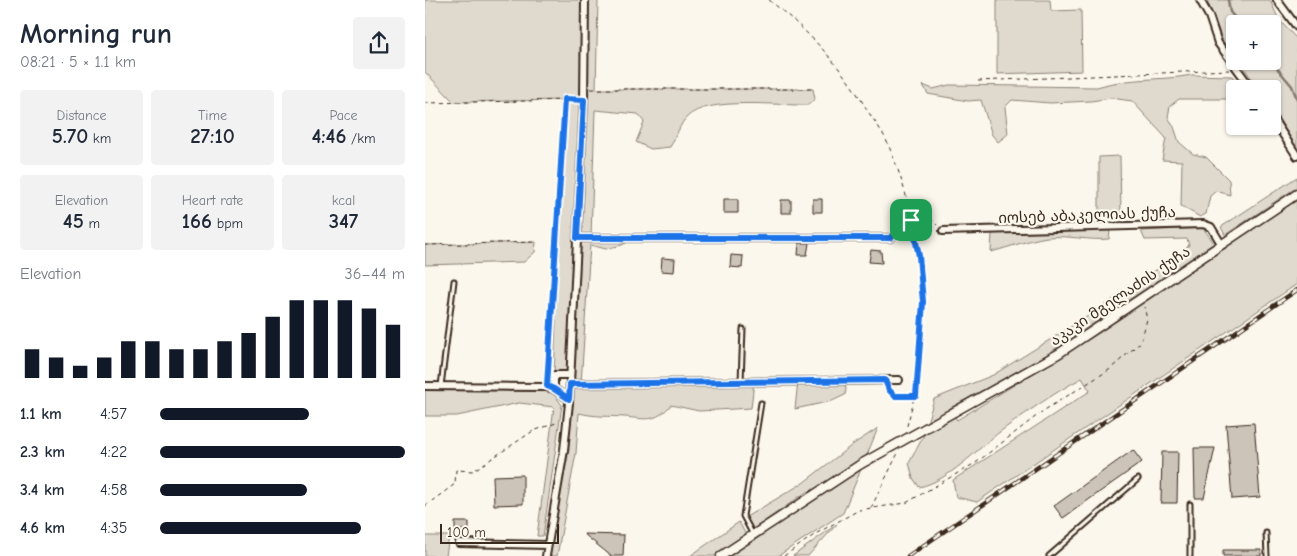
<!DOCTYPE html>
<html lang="en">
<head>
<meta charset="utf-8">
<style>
	:root { --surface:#fff; --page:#f2f2f3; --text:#1f2937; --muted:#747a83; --accent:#111827 }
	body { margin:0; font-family:"Comic Neue","Noto Sans Georgian",sans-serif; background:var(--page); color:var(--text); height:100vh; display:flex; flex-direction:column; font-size:19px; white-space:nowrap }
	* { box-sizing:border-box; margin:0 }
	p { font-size:16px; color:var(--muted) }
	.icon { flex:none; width:28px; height:28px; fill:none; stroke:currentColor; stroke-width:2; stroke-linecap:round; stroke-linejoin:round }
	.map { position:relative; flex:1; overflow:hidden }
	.sheet { display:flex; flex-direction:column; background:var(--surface); width:425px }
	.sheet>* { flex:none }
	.controls { position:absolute; left:801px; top:15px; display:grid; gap:10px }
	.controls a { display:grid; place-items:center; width:55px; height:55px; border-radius:5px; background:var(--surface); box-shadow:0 1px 4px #0004; font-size:25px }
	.scale { position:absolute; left:15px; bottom:12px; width:119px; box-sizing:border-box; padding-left:5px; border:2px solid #3b2a1e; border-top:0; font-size:14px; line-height:18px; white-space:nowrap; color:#3b2a1e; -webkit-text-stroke:4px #fbf7ec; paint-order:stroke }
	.pin { position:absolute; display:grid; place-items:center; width:42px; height:42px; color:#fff; margin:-21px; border-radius:10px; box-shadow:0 2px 8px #0006 }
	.round { display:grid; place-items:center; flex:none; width:52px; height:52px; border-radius:5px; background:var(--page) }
	.overview { display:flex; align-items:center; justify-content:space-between; height:85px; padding:0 20px }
	h1 { font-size:28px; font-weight:800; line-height:38px }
	.metrics { display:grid; grid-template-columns:repeat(3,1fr); gap:8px; height:85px; padding:5px 20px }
	.metrics div { display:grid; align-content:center; border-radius:5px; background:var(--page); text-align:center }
	.metrics b { font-size:21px; font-weight:800 }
	.metrics small { font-size:14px; font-weight:400 }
	.metrics p { font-size:14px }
	.chart { height:140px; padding:10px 20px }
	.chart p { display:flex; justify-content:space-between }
	.chart svg { width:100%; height:90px; margin-top:5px; stroke:var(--accent); stroke-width:6 }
	ul { padding:0 20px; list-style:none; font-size:16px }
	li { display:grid; grid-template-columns:80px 60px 1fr; align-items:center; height:38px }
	li i { height:12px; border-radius:6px; background:var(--accent) }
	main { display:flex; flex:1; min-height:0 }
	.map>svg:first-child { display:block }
	.green { fill:#dfd9ce; stroke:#8d8276 }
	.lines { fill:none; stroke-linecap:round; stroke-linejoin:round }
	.stream { stroke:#85796d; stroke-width:2.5 }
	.building { fill:#ccc4b9; stroke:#3b2a1e }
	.service-casing { stroke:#3b2a1e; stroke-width:7 }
	.minor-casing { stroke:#3b2a1e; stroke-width:10 }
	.tertiary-casing { stroke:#3b2a1e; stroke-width:11 }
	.path { stroke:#3b2a1e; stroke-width:1; stroke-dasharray:4 4; stroke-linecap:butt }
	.service { stroke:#fbf7ec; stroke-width:3 }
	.minor { stroke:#fbf7ec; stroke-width:6 }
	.tertiary { stroke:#fbf7ec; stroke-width:8 }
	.rail-casing { stroke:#3b2a1e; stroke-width:4.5 }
	.rail { stroke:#fbf7ec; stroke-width:2.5; stroke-dasharray:8; stroke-linecap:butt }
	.tertiary-bridge-casing { stroke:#3b2a1e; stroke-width:11; stroke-linecap:butt }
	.tertiary-bridge { stroke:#fbf7ec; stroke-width:8 }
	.route-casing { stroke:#fff; stroke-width:10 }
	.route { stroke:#1a73e8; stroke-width:6 }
	.labels { text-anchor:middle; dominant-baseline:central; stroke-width:4.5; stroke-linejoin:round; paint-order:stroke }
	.street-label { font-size:15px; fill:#3b2a1e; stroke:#fbf7ec }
</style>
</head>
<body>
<main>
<section class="sheet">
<div class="overview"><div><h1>Morning run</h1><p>08:21 · 5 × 1.1 km</p></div><a class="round"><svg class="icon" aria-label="share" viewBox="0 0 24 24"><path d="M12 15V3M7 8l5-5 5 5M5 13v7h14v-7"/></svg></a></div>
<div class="metrics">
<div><p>Distance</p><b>5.70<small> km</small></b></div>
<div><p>Time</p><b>27:10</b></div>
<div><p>Pace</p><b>4:46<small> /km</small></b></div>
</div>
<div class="metrics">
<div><p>Elevation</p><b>45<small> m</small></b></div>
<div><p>Heart rate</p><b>166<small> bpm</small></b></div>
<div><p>kcal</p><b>347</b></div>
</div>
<div class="chart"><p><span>Elevation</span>36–44 m</p>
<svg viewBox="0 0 160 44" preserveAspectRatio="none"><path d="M5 44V30M15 44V34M25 44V38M35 44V34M45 44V26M55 44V26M65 44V30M75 44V30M85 44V26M95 44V22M105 44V14M115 44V6M125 44V6M135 44V6M145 44V10M155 44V18"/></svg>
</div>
<ul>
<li><b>1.1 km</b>4:57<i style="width:61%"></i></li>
<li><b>2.3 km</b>4:22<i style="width:100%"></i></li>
<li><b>3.4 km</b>4:58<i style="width:60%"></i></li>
<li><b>4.6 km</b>4:35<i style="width:82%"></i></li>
</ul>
</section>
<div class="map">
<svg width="872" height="556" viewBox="0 0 872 556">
	<rect width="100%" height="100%" fill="#fbf7ec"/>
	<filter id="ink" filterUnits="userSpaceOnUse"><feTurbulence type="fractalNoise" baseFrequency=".02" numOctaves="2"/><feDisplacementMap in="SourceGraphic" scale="10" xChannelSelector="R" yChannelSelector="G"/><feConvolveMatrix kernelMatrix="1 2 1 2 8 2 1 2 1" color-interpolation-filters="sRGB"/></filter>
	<g filter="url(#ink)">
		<path class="green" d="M0,0H173L171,89H388L390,99L383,105C356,106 282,96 262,117C256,122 250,139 245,147L226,149L211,142L219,122L213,114L170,110L166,237L211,238L197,245L181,249L165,245L156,384L329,382L326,408L274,411L246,405C230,423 221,419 200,417C184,416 170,417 154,413L151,453L132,556H123L144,450L148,388L155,387L156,385L145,384V375H129L131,320L126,319L140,100L29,102L0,72Z
			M572,0H625L626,11L656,10L657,71L572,74Z
			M782,0H845L854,20L872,39V148L848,109V89H834L814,61H848V24H810V56L798,41Z
			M767,75L807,76L815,87L810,89V97L807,99H754L745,106L743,117L749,127L754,142L768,154L781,157L804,180L805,195L791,191L785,196L781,214L775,217L756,206L757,161L737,160L741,138L707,101L686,98L666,101L625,103L587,100L580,107L583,134L573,142L567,135L556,100L543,101L503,94L498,85L508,89L524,85L672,87C703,77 735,81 767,75Z
			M695,156L696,217H674V157Z
			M872,177V187L800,235L796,227Z
			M872,200V284L552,502L531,497L528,480L665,391L657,378C629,393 602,412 576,431C552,449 524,481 494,487L488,478L484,463L498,437L509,399L568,375L668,313L759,251L764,245L762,239L720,240L716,231L778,228L789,243L618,357L525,408L532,420L674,333Z
			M685,230L684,239C664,241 643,235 622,237C603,240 585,247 566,252L567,233Z
			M111,242L110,252L99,262L0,265V245Z
			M419,380L421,389L420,395L407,401L370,409L373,381Z
			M0,386L129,389V394L137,405L118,536H112L129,407L94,403L32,416H0Z
			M453,428L418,513L353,556H304L386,500L387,496L383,491L328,529L321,517L378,483L427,445Z
			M314,522L321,535L290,556H265Z
			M412,524L383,556H368Z
			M0,536H24L21,556H0Z"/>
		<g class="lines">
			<path class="stream" d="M803,0L805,12L815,24
				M846,61L867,86L872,99"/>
		</g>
		<path class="building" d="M299,199H313V213H299Z
			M388,199H397V212H388Z
			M356,200H366V213H356Z
			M374,243H384L382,255H373Z
			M446,250L456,251L457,263L444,262Z
			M306,255L318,256L317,268L305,267Z
			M237,258L250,259L249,272L236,271Z
			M829,423L835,497L807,499L801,425Z
			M769,448H790L779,498H770Z
			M708,450L717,462L638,518L629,506Z
			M737,452H753L752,503H736Z
			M98,475V504L69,505L68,476Z
			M30,522H44V530H30Z
			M159,534L199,535L198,556H186Z
			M798,550H836V556H798Z"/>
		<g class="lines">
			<defs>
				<path id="service" d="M316,381L318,329
					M16,386L29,281
					M765,504V556
					M327,533L318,516L336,403
					M841,533L842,556
					M624,556L713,479"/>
				<path id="minor" d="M775,0L784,16L793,43L827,89
					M852,0L872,27
					M848,119L872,156
					M518,231L778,224L786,227L797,245
					M152,238H466
					M145,384L474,380
					M0,386L121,387L129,389V375H145
					M129,389L144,399
					M34,543L123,545
					M121,556L139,450L144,403L159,100L160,0"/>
				<path id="tertiary" d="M529,412L633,354L872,194
					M296,556L436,464"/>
			</defs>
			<use href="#service" class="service-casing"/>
			<use href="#minor" class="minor-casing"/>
			<use href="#tertiary" class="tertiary-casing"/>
			<path class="path" d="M344,0C385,32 418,68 444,113C450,122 458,132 462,142C500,228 508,339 481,429
				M553,81L804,70
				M166,89H388
				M0,103L151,100
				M470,233C481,220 499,210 512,225
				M0,245L111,242
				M122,371L140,99
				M463,388L470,396H490
				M0,506L30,484L31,470L48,471L108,431L134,422
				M446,508L474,451
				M359,556L392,533L434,510L481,503L552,462L618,411L684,370L716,342L722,319L719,307"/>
			<use href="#service" class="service"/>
			<use href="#minor" class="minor"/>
			<use href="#tertiary" class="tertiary"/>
			<defs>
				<path id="rail" d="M483,556L872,290"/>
			</defs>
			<use href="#rail" class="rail-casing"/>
			<use href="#rail" class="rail"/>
			<defs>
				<path id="tertiary-bridge" d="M436,464L529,412"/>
			</defs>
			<use href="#tertiary-bridge" class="tertiary-bridge-casing"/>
			<use href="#tertiary-bridge" class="tertiary-bridge"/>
		</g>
	</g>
	<g class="lines" filter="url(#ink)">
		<defs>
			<path id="route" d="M140,99L159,100L152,238H466L472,231L486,220L494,256L498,302L491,396H470L464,390L460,380L145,384L144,399L129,389L122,386Z"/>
		</defs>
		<use href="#route" class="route-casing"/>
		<use href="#route" class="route"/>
	</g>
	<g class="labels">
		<g class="street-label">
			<text transform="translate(662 215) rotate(-2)">იოსებ აბაკელიას ქუჩა</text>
			<text transform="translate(695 296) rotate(-34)">აკაკი მგელაძის ქუჩა</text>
		</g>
	</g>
</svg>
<div class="controls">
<a>+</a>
<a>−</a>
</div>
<div class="scale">100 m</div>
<div class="pin" style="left:486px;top:220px;background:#1e9e55"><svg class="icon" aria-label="arrive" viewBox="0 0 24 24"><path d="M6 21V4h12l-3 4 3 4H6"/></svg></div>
</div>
</main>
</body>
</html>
